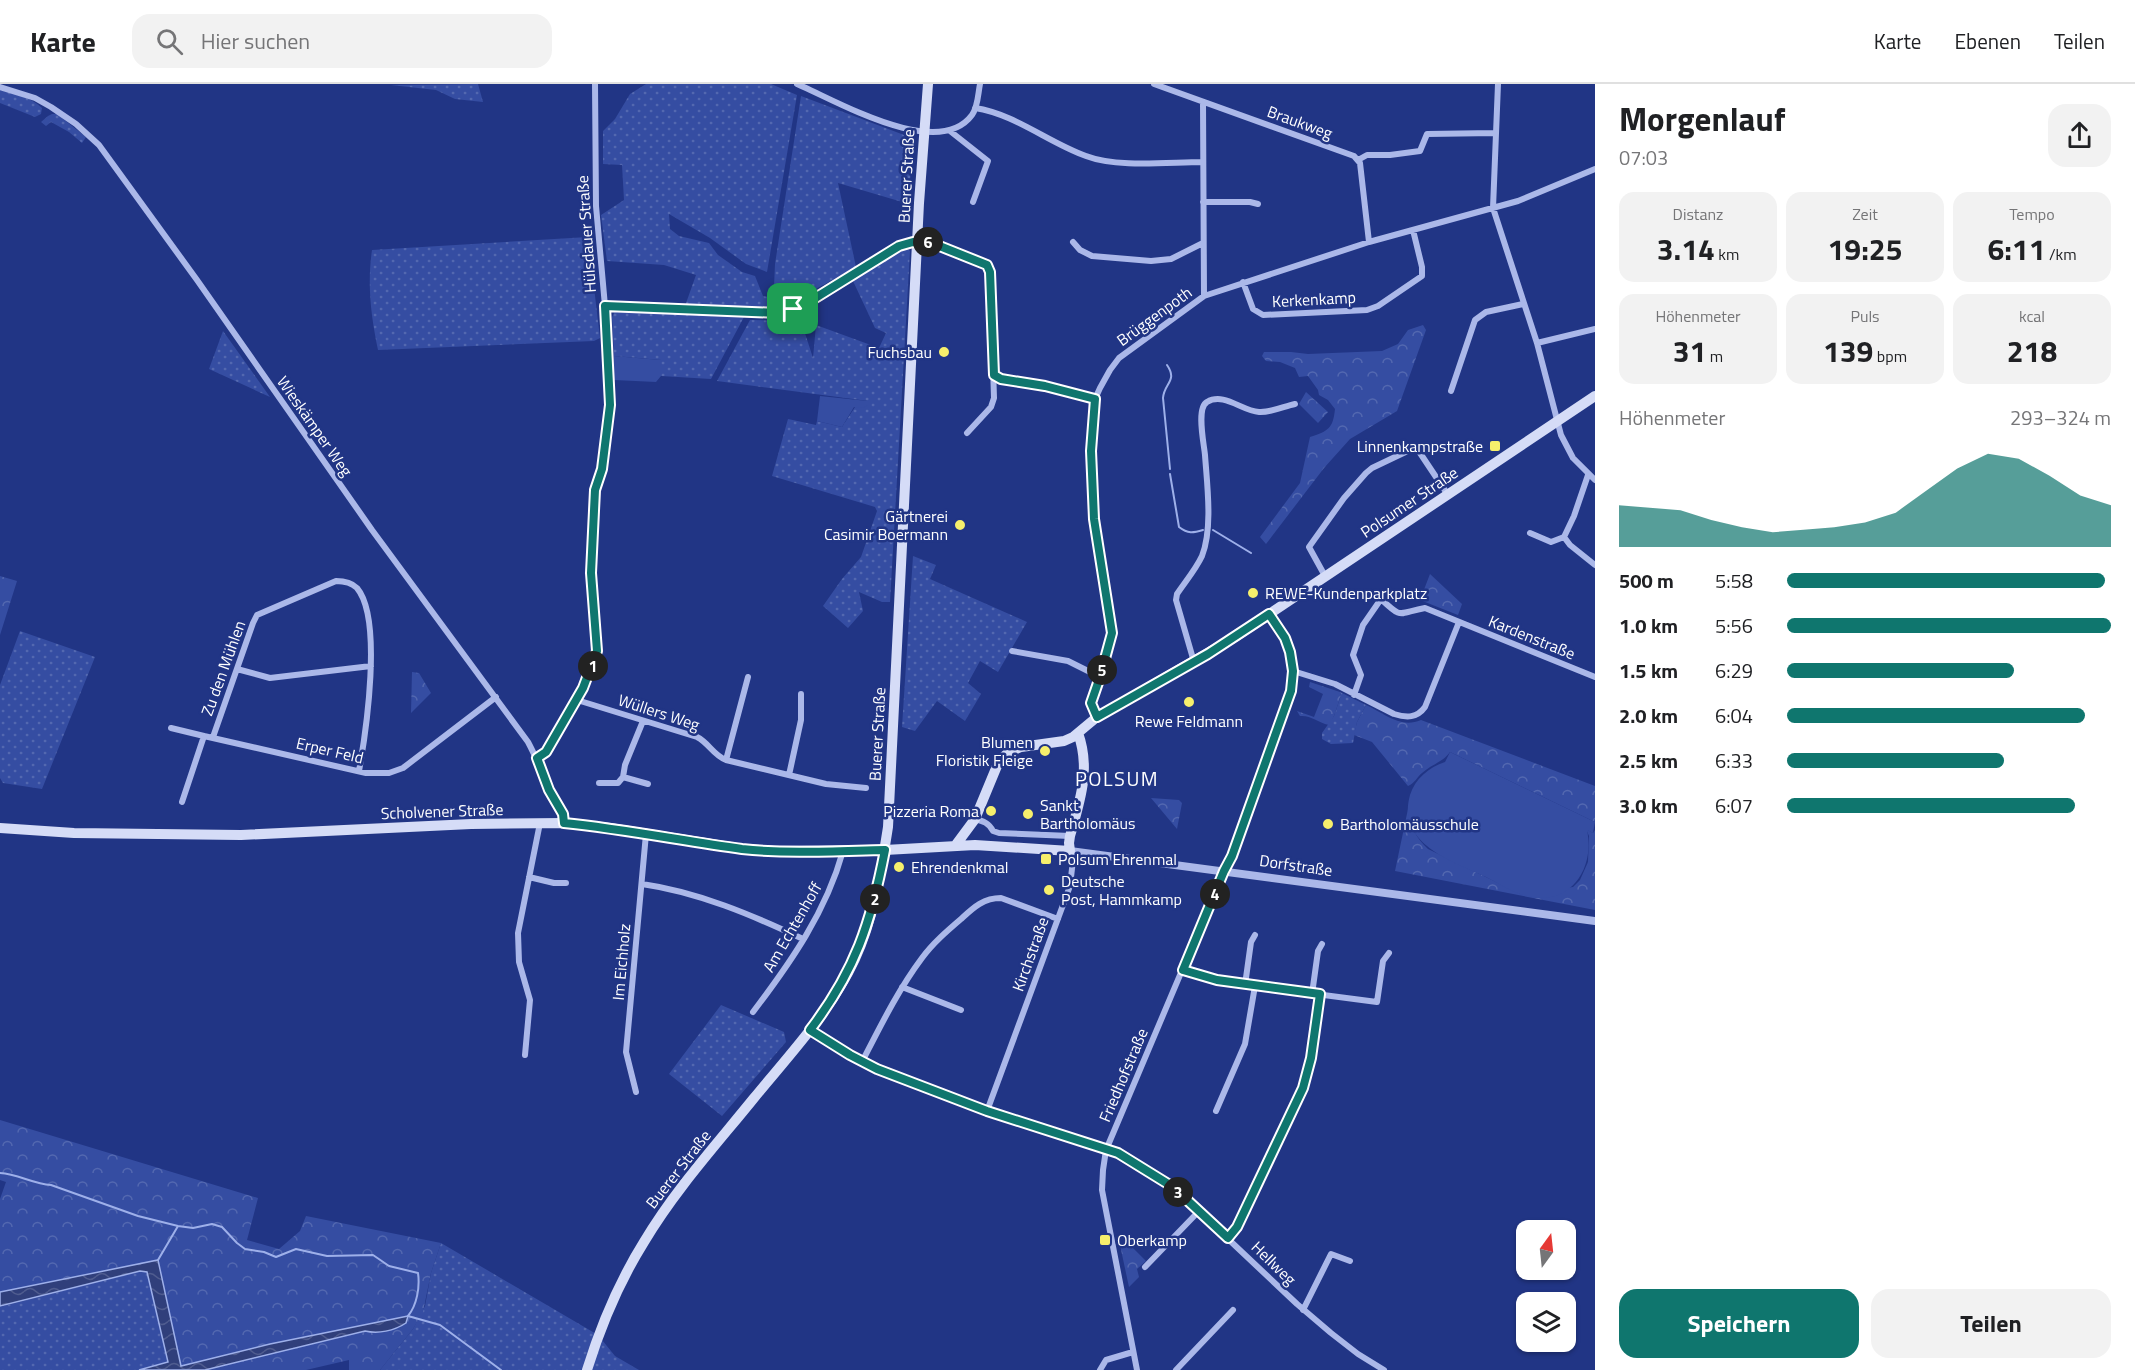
<!DOCTYPE html>
<html lang="de">
<head>
<meta charset="utf-8">
<style>
	:root { --surface:#fff; --page:#f2f2f2; --text:#202124; --muted:#757577; --line:#e0e0e0; --accent:#0f766e }
	body { margin:0; font-family:"Titillium Web",sans-serif; background:var(--page); color:var(--text); height:100vh; display:flex; flex-direction:column; font-size:22px; white-space:nowrap }
	* { box-sizing:border-box; margin:0 }
	p { font-size:20px; color:var(--muted) }
	.icon { flex:none; width:33px; height:33px; fill:none; stroke:currentColor; stroke-width:2; stroke-linecap:round; stroke-linejoin:round }
	.map { position:relative; flex:1; overflow:hidden }
	.sheet { display:flex; flex-direction:column; background:var(--surface); width:540px }
	.sheet>* { flex:none }
	.needle { width:39px; rotate:15deg }
	.fabs { position:absolute; left:1516px; top:1136px; display:grid; gap:12px }
	.fabs a { display:grid; place-items:center; width:60px; height:60px; border-radius:12px; background:var(--surface); box-shadow:0 2px 4px #0004; font-size:30px }
	.pin { position:absolute; display:grid; place-items:center; width:51px; height:51px; color:#fff; margin:-26px; border-radius:12px; box-shadow:0 3px 9px #0006 }
	.km { position:absolute; width:30px; height:30px; margin:-15px; border-radius:50%; background:#222; color:#fff; font-size:16px; line-height:30px; text-align:center }
	.round { display:grid; place-items:center; flex:none; width:63px; height:63px; border-radius:18px; background:var(--page) }
	.head { display:flex; align-items:center; justify-content:space-between; height:102px; padding:0 24px }
	h1 { font-size:33px; font-weight:700; line-height:45px }
	.stats { display:grid; grid-template-columns:repeat(3,1fr); gap:9px; height:102px; padding:6px 24px }
	.stats div { display:grid; align-content:center; border-radius:15px; background:var(--page); text-align:center }
	.stats b { font-size:30px; font-weight:700 }
	.stats small { font-size:16px; font-weight:400 }
	.stats p { font-size:16px }
	.chart { height:168px; padding:12px 24px }
	.chart p { display:flex; justify-content:space-between }
	.chart svg { width:100%; height:108px; margin-top:6px; fill:var(--accent); opacity:.7 }
	.cta { display:flex; gap:12px; margin-top:auto; padding:12px 24px }
	.cta a { flex:1; height:69px; border-radius:18px; background:var(--accent); color:#fff; font-size:24px; font-weight:700; line-height:69px; text-align:center }
	.cta a+a { background:var(--page); color:var(--text) }
	ul { padding:0 24px; list-style:none; font-size:20px }
	li { display:grid; grid-template-columns:96px 72px 1fr; align-items:center; height:45px }
	li i { height:15px; border-radius:8px; background:var(--accent) }
	header { display:flex; align-items:center; gap:36px; box-sizing:border-box; height:84px; padding:0 30px; background:var(--surface); border-bottom:2px solid var(--line) }
	header strong { font-size:28px }
	nav { display:flex; gap:33px; margin-inline-start:auto; font-size:21px }
	.search { width:420px; height:54px; background:var(--page); display:flex; align-items:center; gap:15px; box-sizing:border-box; padding:0 21px; border-radius:18px; color:var(--muted); font-size:22px }
	main { display:flex; flex:1; min-height:0 }
	.map>svg:first-child { display:block }
	.grass { fill:url(#grass-dots) }
	.forest { fill:url(#forest-crowns) }
	.garden { fill:#354da2 }
	.water { fill:url(#water-waves); stroke:#9eb0ea; stroke-width:1.5 }
	.lines { fill:none; stroke-linecap:round; stroke-linejoin:round }
	.stream { stroke:#9eb0ea; stroke-width:2 }
	.minor { stroke:#abb8e9; stroke-width:6 }
	.tertiary { stroke:#abb8e9; stroke-width:8 }
	.secondary { stroke:#d5dcf7; stroke-width:10 }
	.route-casing { stroke:#fff; stroke-width:12 }
	.route { stroke:#0f766e; stroke-width:8 }
	.poi-dot { fill:#f6ef6c; stroke:#213585; stroke-width:2 }
	.labels { text-anchor:middle; dominant-baseline:central; stroke-width:5; stroke-linejoin:round; paint-order:stroke }
	.street-label { font-size:16px; fill:#fff; stroke:#213585 }
	.poi-label { font-size:16px; fill:#fff; stroke:#213585; text-anchor:start }
	.quarter-label { font-size:20px; letter-spacing:1.5px; fill:#fff; stroke:#213585 }
</style>
</head>
<body>
<header>
<strong>Karte</strong>
<div class="search"><svg class="icon" aria-label="search" viewBox="0 0 24 24"><circle cx="10" cy="10" r="6"/><path d="M15 15l6 6"/></svg>Hier suchen</div>
<nav><a>Karte</a><a>Ebenen</a><a>Teilen</a></nav>
</header>
<main>
<div class="map">
<svg width="1595" height="1286" viewBox="0 0 1595 1286">
	<defs>
		<pattern id="grass-dots" width="8" height="8" patternUnits="userSpaceOnUse" patternTransform="scale(1.5)"><rect width="8" height="8" fill="#354da2"/><path d="M2 2h.1M6 6h.1" fill="none" stroke="#5368b0" stroke-width="1.8" stroke-linecap="round"/></pattern>
		<pattern id="forest-crowns" width="20" height="18" patternUnits="userSpaceOnUse" patternTransform="scale(1.5)"><rect width="20" height="18" fill="#354da2"/><path d="M2 6a3 3 0 1 1 6 0M12 15a3 3 0 1 1 6 0" fill="none" stroke="#5368b0"/></pattern>
		<pattern id="water-waves" width="16" height="10" patternUnits="userSpaceOnUse" patternTransform="scale(1.5)"><rect width="16" height="10" fill="#303f7b"/><path d="M0 5q4-4 8 0t8 0" fill="none" stroke="#4f5c8f"/></pattern>
	</defs>
	<rect width="100%" height="100%" fill="#213585"/>
	<path class="grass" d="M478,0L483,18L455,15L436,6L391,1Z
		M646,0H771L797,11L767,188L746,180L710,154L669,130L670,145L679,152L709,159L718,171L742,188L755,192L763,212L769,213L771,223L685,222L696,191L664,181L607,177L601,131L624,116L622,81L603,80V47L615,35L630,10Z
		M0,6C14,10 31,13 42,24L41,30L35,33L0,19Z
		M801,12L912,54L909,120L838,99L856,183L781,224L773,226L775,180Z
		M52,30H57L86,53L82,59L69,48L51,38L46,42L41,38L48,32Z
		M588,153L600,254L594,257L378,266C371,232 367,201 372,166Z
		M905,163L910,167L890,518H882L859,508L863,527L848,544L823,522L842,495L861,473L877,427L875,423L772,392L788,335L816,341L817,337L842,343L855,323L868,317L717,297L750,236L801,237L813,274L816,241L879,264L886,249L875,244L853,197Z
		M615,227L744,233L711,295L661,292V276L614,272L612,233Z
		M223,247L270,313L209,285Z
		M913,472L936,481L930,495L1027,538L998,588L980,577L968,599L981,610L965,637L937,617L915,647L902,643Z
		M20,547L95,573L42,705L3,699L0,694V601Z
		M1340,608L1366,621L1357,638L1353,659L1331,660L1322,655V649L1334,632L1341,611Z
		M721,921L784,948L786,958L722,1032L669,990Z
		M441,1159L598,1251L615,1272L639,1286H380L413,1245L425,1222L431,1189Z
		M140,1187L147,1188L168,1278L139,1286H0V1223Z"/>
	<path class="forest" d="M1423,241L1426,246L1397,327L1350,355L1324,384L1266,460L1260,453L1300,399L1310,353C1328,347 1333,345 1335,325L1328,316L1319,311L1318,306L1308,292L1299,293L1295,284L1280,278L1266,277L1262,272L1264,268H1291L1308,270L1382,267L1398,260L1408,246Z
		M1306,308L1328,328L1318,339L1299,320Z
		M1430,490L1462,520L1458,531L1420,516Z
		M0,492L17,497L0,551Z
		M412,588L419,589L431,609L411,629Z
		M1310,598L1340,608L1341,611L1334,632L1329,641C1317,638 1311,631 1300,632L1297,627L1314,633L1323,610L1309,603Z
		M1366,621C1384,629 1400,645 1421,636L1595,702V738L1450,668C1443,678 1432,680 1422,689C1417,693 1415,699 1408,702L1372,658L1354,651L1357,638Z
		M1151,714L1179,716L1182,719L1177,745Z
		M1408,725C1410,742 1416,754 1428,765L1521,810L1573,803L1580,796L1588,778L1589,752L1586,745L1593,749L1595,746V826L1395,787Z
		M0,1036L258,1114L247,1156L279,1165L300,1147L306,1132L441,1159L431,1189L423,1228L413,1245L380,1286H349V1276L306,1286H182L158,1176L0,1208V1115L6,1098L0,1096Z
		M1120,1161L1131,1162L1146,1177L1137,1185L1139,1193L1129,1203Z"/>
	<path class="garden" d="M614,272L661,276V292L656,298L614,296Z
		M820,312L868,317V321L863,324L854,323L842,343L817,337Z
		M1450,668L1595,738L1593,749L1587,746C1595,783 1572,820 1532,813C1516,811 1500,800 1486,793C1452,777 1396,760 1410,711C1415,695 1429,683 1445,678Z"/>
	<path class="water" d="M158,1176L181,1282L270,1260L408,1232L406,1239C394,1247 378,1250 365,1247L205,1286H139L168,1278L147,1188L140,1187L0,1222V1208Z"/>
	<g class="lines">
		<path class="stream" d="M1167,281C1178,297 1164,299 1163,314L1170,385
			M1170,390L1179,443C1188,450 1193,449 1203,446
			M1213,446L1251,469
			M0,1089C18,1090 33,1100 51,1101L138,1132L178,1142L193,1144L212,1140L222,1143L237,1159L245,1165L264,1168L276,1173L296,1165L327,1172L373,1171L389,1182L418,1189C420,1203 417,1221 408,1232L440,1241L501,1286
			M158,1176L178,1142"/>
		<path class="minor" d="M797,0C837,17 938,77 972,31C978,23 978,10 980,0
			M1154,0L1354,72L1360,79L1369,158
			M1498,0L1493,124L1537,259L1561,351L1573,374L1595,396
			M0,3L35,14L51,23L76,40L99,61L197,196L372,446L528,658C536,673 542,688 549,703C554,716 563,726 564,739
			M1203,18L1204,212
			M975,24C1015,30 1049,59 1086,72C1117,84 1169,78 1202,78
			M950,47L988,77L973,118
			M1358,76L1367,71H1390L1420,67L1427,50L1495,49
			M1203,118H1250L1258,120
			M1073,158L1080,166L1092,172L1151,177L1171,175L1203,159
			M1243,198L1253,225L1263,231L1367,226L1378,222L1422,192V183L1413,146
			M605,222L779,229L804,221L903,160L932,159L982,178L990,188L994,314L991,323L967,349
			M1537,259L1595,245
			M994,291L1001,295L1045,302L1095,315
			M1451,307L1475,236L1486,228L1523,220
			M1530,449L1551,458L1564,453L1570,461L1595,481
			M1564,453L1574,432L1588,391
			M1325,492L1309,463L1344,414L1366,389L1372,384L1416,363L1448,411
			M1012,567L1068,577L1100,593
			M1194,578L1176,516L1177,510C1185,498 1196,485 1202,472C1213,444 1207,400 1205,371C1204,360 1196,324 1207,318C1224,308 1242,327 1259,328C1270,329 1285,322 1295,320
			M237,585L270,594L371,582
			M1293,587L1335,600L1394,630C1407,634 1417,634 1425,623L1459,538
			M1354,611L1361,591L1353,571L1363,541L1381,515C1403,536 1398,529 1425,524L1595,593
			M577,616L697,653C709,659 713,671 726,676L826,700L866,704
			M1097,633L1091,619L1100,593L1112,549L1094,435L1091,367L1094,324L1095,315L1100,304L1110,286L1119,274L1204,212L1369,158L1518,117L1595,85
			M171,644L204,652
			M213,653L253,539L257,531L336,497C343,497 351,498 357,504C383,535 366,648 359,687
			M537,674L546,668L583,604L597,567L591,489L593,429L595,406L602,385L610,321L605,222L596,122L595,0
			M726,676L748,593
			M789,691L801,636V610
			M623,693L648,700
			M599,699H618L623,693L625,681L643,637
			M182,718L204,652L366,689H389L403,684L496,613
			M975,735C983,737 989,739 993,747L999,749L1070,752
			M529,793L554,799H566
			M642,800C698,808 752,831 803,855
			M1183,886L1208,894L1231,899L1377,918L1383,877L1389,869
			M1245,901L1251,858L1255,851
			M902,903L961,926
			M1312,910L1318,867L1322,860
			M753,928C791,878 826,828 843,767
			M810,946L850,971L877,985L987,1027L1118,1069L1146,1085L1173,1103L1297,1220L1331,1249L1358,1270L1384,1286
			M525,971L530,916L519,878L518,849L540,739
			M862,978C880,943 898,906 922,874C933,859 947,847 961,835C973,824 983,814 1001,814L1058,835
			M636,1008L626,968L646,750
			M987,1027L1070,802L1073,776L1070,767
			M1216,1027L1245,960L1255,902
			M1228,1153L1237,1143L1303,1004L1311,974L1320,910
			M1145,1183L1199,1127
			M1303,1226L1331,1170L1350,1177
			M1100,1286L1106,1276L1133,1268
			M1137,1286L1102,1106L1103,1086L1106,1066L1224,787L1232,772L1291,607L1293,587L1290,568L1285,554L1269,530
			M1176,1286L1233,1226"/>
		<path class="tertiary" d="M1070,767L1595,837"/>
		<path class="secondary" d="M0,744L74,749L241,751L471,740L564,739L610,744L743,765L774,767L885,766L975,761L1070,767L1069,759L1070,752C1080,717 1091,685 1078,649
			M955,762L975,735L999,677L1009,668L1021,663L1064,657L1073,653L1097,633L1235,553L1595,312
			M587,1286C601,1241 619,1198 644,1158C675,1106 716,1061 754,1014C790,970 831,927 855,875C874,834 881,787 888,743L919,119L928,0"/>
	</g>
	<g class="lines">
		<defs>
			<path id="route" d="M913,158L932,159L987,181L990,188L994,291L1001,295L1045,302L1095,315L1091,367L1094,435L1112,549L1100,593L1091,619L1097,633L1208,570L1269,530L1285,554L1290,568L1293,587L1291,607L1232,772L1224,787L1183,886L1217,896L1320,910L1311,974L1303,1004L1237,1143L1228,1154L1173,1103L1118,1069L987,1027L877,985L850,971L810,946C855,887 871,839 885,766C838,767 789,770 742,765C683,757 624,745 564,739L563,730L549,706L537,674L546,668L583,604L597,567L591,489L595,406L602,385L610,321L605,222L779,229L804,221L899,162Z"/>
		</defs>
		<use href="#route" class="route-casing"/>
		<use href="#route" class="route"/>
	</g>
	<g class="poi-dot">
		<circle cx="944" cy="268" r="6"/>
		<rect x="1489" y="356" width="12" height="12" rx="3"/>
		<circle cx="960" cy="441" r="6"/>
		<circle cx="1253" cy="509" r="6"/>
		<circle cx="1189" cy="618" r="6"/>
		<circle cx="1045" cy="667" r="6"/>
		<circle cx="991" cy="727" r="6"/>
		<circle cx="1028" cy="730" r="6"/>
		<circle cx="1328" cy="740" r="6"/>
		<rect x="1040" y="769" width="12" height="12" rx="3"/>
		<circle cx="899" cy="783" r="6"/>
		<circle cx="1049" cy="806" r="6"/>
		<rect x="1099" y="1150" width="12" height="12" rx="3"/>
	</g>
	<g class="labels">
		<g class="street-label">
			<text transform="translate(1300 38) rotate(20)">Braukweg</text>
			<text transform="translate(906 92) rotate(-87)">Buerer Straße</text>
			<text transform="translate(586 150) rotate(-94)">Hülsdauer Straße</text>
			<text transform="translate(1314 215) rotate(-3)">Kerkenkamp</text>
			<text transform="translate(1154 232) rotate(-36)">Brüggenpoth</text>
			<text transform="translate(315 342) rotate(55)">Wieskämper Weg</text>
			<text transform="translate(1409 418) rotate(-34)">Polsumer Straße</text>
			<text transform="translate(1532 553) rotate(22)">Kardenstraße</text>
			<text transform="translate(223 584) rotate(-70)">Zu den Mühlen</text>
			<text transform="translate(659 628) rotate(18)">Wüllers Weg</text>
			<text transform="translate(877 650) rotate(-87)">Buerer Straße</text>
			<text transform="translate(330 666) rotate(13)">Erper Feld</text>
			<text transform="translate(442 727) rotate(-2)">Scholvener Straße</text>
			<text transform="translate(1296 781) rotate(8)">Dorfstraße</text>
			<text transform="translate(792 843) rotate(-60)">Am Echtenhoff</text>
			<text transform="translate(1030 870) rotate(-70)">Kirchstraße</text>
			<text transform="translate(621 878) rotate(-85)">Im Eichholz</text>
			<text transform="translate(1123 991) rotate(-67)">Friedhofstraße</text>
			<text transform="translate(678 1085) rotate(-52)">Buerer Straße</text>
			<text transform="translate(1274 1179) rotate(44)">Hellweg</text>
		</g>
		<g class="poi-label">
			<text x="932" y="268" text-anchor="end">Fuchsbau</text>
			<text x="1483" y="362" text-anchor="end">Linnenkampstraße</text>
			<text x="948" y="432" text-anchor="end">Gärtnerei<tspan x="948" dy="18">Casimir Boermann</tspan></text>
			<text x="1265" y="509">REWE-Kundenparkplatz</text>
			<text x="1189" y="637" text-anchor="middle">Rewe Feldmann</text>
			<text x="1033" y="658" text-anchor="end">Blumen<tspan x="1033" dy="18">Floristik Fleige</tspan></text>
			<text x="1040" y="721">Sankt<tspan x="1040" dy="18">Bartholomäus</tspan></text>
			<text x="979" y="727" text-anchor="end">Pizzeria Roma</text>
			<text x="1340" y="740">Bartholomäusschule</text>
			<text x="1058" y="775">Polsum Ehrenmal</text>
			<text x="911" y="783">Ehrendenkmal</text>
			<text x="1061" y="797">Deutsche<tspan x="1061" dy="18">Post, Hammkamp</tspan></text>
			<text x="1117" y="1156">Oberkamp</text>
		</g>
		<g class="quarter-label">
			<text x="1117" y="694">POLSUM</text>
		</g>
	</g>
</svg>
<div class="fabs">
<a><svg class="needle" viewBox="-14 -14 28 28"><path d="M0-13l5 13h-10z" fill="#e53935"/><path d="M0 13l5-13h-10z" fill="#757577"/></svg></a>
<a><svg class="icon" aria-label="layers" viewBox="0 0 24 24"><path d="M12 4l9 5-9 5-9-5zM3 14l9 5 9-5"/></svg></a>
</div>
<div class="pin" style="left:793px;top:225px;background:#1e9e55"><svg class="icon" aria-label="arrive" viewBox="0 0 24 24"><path d="M6 21V4h12l-3 4 3 4H6"/></svg></div>
<b class="km" style="left:593px;top:582px">1</b>
<b class="km" style="left:875px;top:815px">2</b>
<b class="km" style="left:1178px;top:1108px">3</b>
<b class="km" style="left:1215px;top:810px">4</b>
<b class="km" style="left:1102px;top:586px">5</b>
<b class="km" style="left:928px;top:158px">6</b>
</div>
<section class="sheet">
<div class="head"><div><h1>Morgenlauf</h1><p>07:03</p></div><a class="round"><svg class="icon" aria-label="share" viewBox="0 0 24 24"><path d="M12 15V3M7 8l5-5 5 5M5 13v7h14v-7"/></svg></a></div>
<div class="stats">
<div><p>Distanz</p><b>3.14<small> km</small></b></div>
<div><p>Zeit</p><b>19:25</b></div>
<div><p>Tempo</p><b>6:11<small> /km</small></b></div>
</div>
<div class="stats">
<div><p>Höhenmeter</p><b>31<small> m</small></b></div>
<div><p>Puls</p><b>139<small> bpm</small></b></div>
<div><p>kcal</p><b>218</b></div>
</div>
<div class="chart"><p><span>Höhenmeter</span>293–324 m</p>
<svg viewBox="0 0 160 44" preserveAspectRatio="none"><path d="M0 44V27L10 28L20 29L30 33L40 36L50 38L60 37L70 36L80 34L90 30L100 21L110 12L120 6L130 8L140 15L150 23L160 27V44z"/></svg>
</div>
<ul>
<li><b>500 m</b>5:58<i style="width:98%"></i></li>
<li><b>1.0 km</b>5:56<i style="width:100%"></i></li>
<li><b>1.5 km</b>6:29<i style="width:70%"></i></li>
<li><b>2.0 km</b>6:04<i style="width:92%"></i></li>
<li><b>2.5 km</b>6:33<i style="width:67%"></i></li>
<li><b>3.0 km</b>6:07<i style="width:89%"></i></li>
</ul>
<div class="cta"><a>Speichern</a><a>Teilen</a></div>
</section>
</main>
</body>
</html>
